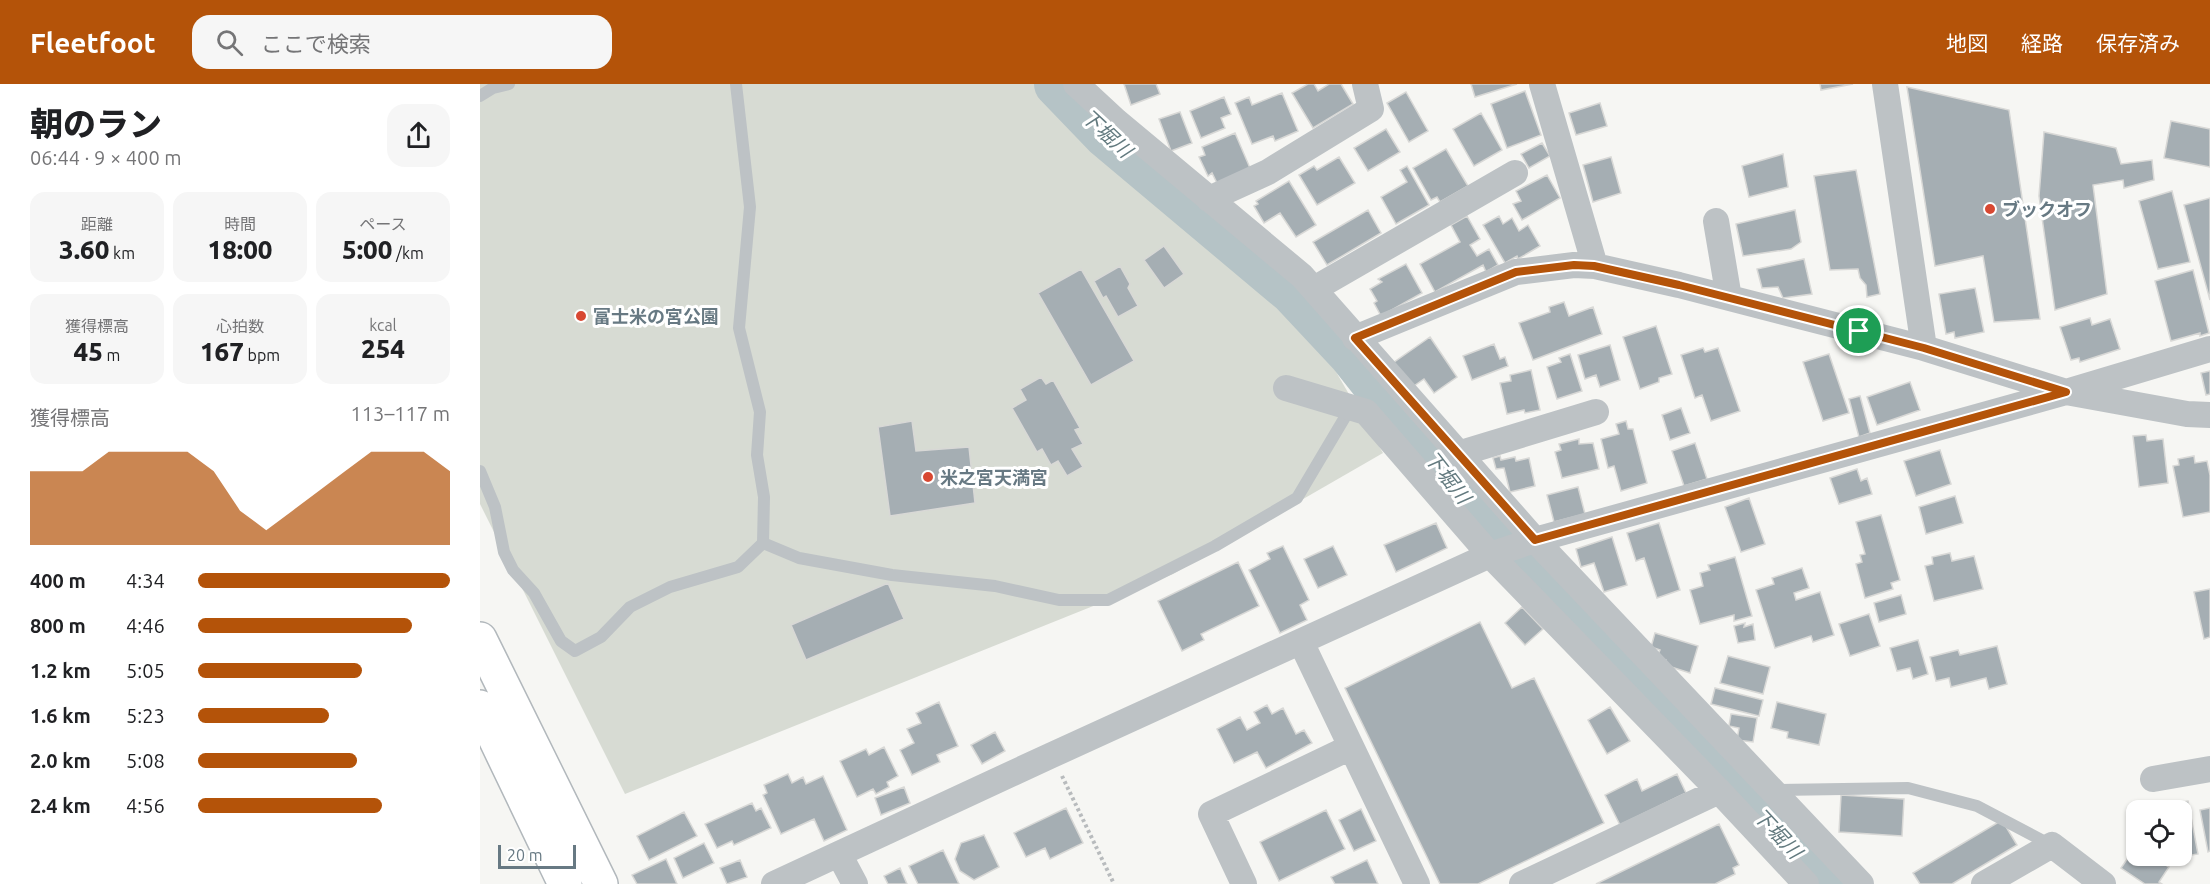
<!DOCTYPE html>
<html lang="ja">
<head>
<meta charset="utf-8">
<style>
	:root { --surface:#fff; --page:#f6f6f6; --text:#202124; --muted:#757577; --accent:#b45309 }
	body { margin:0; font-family:Ubuntu,"Noto Sans JP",sans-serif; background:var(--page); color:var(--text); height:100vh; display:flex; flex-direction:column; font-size:22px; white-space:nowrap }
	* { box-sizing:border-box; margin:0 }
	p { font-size:20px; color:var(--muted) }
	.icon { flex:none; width:33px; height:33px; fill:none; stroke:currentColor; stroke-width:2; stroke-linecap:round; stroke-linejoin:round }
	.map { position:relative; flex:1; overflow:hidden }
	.side { display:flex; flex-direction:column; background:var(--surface); width:480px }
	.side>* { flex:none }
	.controls { position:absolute; left:1646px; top:716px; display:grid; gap:12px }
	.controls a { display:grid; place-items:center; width:66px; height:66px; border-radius:12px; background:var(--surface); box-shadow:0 2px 4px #0004; font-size:30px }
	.scale { position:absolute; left:18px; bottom:15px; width:78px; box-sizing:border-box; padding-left:6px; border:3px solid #677983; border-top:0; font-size:16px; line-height:21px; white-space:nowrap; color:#677983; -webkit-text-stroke:4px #fff; paint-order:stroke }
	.pin { position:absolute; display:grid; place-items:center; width:51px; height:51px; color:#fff; margin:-26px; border:3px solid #fff; border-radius:50%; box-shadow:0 2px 6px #0007 }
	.round { display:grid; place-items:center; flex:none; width:63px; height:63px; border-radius:18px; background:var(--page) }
	.headline { display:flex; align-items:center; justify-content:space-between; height:102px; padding:0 30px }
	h1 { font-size:33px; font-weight:800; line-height:45px }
	.metrics { display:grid; grid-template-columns:repeat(3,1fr); gap:9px; height:102px; padding:6px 30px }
	.metrics div { display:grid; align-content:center; border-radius:15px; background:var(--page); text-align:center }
	.metrics b { font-size:26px; font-weight:800 }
	.metrics small { font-size:16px; font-weight:400 }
	.metrics p { font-size:16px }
	.chart { height:168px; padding:12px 30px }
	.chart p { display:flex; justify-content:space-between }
	.chart svg { width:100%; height:108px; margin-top:6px; fill:var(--accent); opacity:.7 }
	ul { padding:0 30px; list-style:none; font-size:20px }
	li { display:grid; grid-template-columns:96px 72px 1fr; align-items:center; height:45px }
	li i { height:15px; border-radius:8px; background:var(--accent) }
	header { display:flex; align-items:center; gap:36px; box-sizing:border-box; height:84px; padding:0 30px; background:var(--accent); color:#fff }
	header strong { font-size:28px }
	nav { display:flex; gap:33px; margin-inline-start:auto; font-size:21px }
	.search { width:420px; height:54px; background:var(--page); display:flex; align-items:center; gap:15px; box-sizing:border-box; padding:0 21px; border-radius:18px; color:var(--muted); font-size:22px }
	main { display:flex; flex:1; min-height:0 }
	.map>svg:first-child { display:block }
	.green { fill:#d7dbd3 }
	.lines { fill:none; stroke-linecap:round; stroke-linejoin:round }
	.river { stroke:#b5c3c6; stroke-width:46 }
	.building { fill:#a5aeb3; stroke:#d8d8d6; stroke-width:1.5 }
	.secondary-casing { stroke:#b2b8bc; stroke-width:36 }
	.path { stroke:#b8bbbd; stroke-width:4; stroke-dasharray:3 3; stroke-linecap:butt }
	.lane { stroke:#bdc2c5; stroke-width:12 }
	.street { stroke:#bdc2c5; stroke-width:26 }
	.secondary { stroke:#fff; stroke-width:33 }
	.route-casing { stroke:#fff; stroke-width:12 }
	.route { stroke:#b45309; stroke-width:8 }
	.poi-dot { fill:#d84832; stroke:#fff; stroke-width:2 }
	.labels { text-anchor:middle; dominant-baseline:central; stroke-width:6; stroke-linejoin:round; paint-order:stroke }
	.poi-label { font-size:18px; font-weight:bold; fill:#677983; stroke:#fff; text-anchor:start }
	.water-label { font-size:20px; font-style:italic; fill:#637a7f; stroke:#fff }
</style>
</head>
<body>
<header>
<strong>Fleetfoot</strong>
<div class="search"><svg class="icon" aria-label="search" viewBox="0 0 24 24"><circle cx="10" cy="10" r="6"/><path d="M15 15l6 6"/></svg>ここで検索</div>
<nav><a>地図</a><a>経路</a><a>保存済み</a></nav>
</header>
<main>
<section class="side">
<div class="headline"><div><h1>朝のラン</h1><p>06:44 · 9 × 400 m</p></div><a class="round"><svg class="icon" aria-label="share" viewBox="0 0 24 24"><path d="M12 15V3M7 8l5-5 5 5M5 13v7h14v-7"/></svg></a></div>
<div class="metrics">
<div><p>距離</p><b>3.60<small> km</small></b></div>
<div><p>時間</p><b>18:00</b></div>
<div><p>ペース</p><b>5:00<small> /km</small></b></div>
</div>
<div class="metrics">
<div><p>獲得標高</p><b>45<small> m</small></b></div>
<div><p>心拍数</p><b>167<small> bpm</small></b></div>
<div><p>kcal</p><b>254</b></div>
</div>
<div class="chart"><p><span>獲得標高</span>113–117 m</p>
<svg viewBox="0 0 160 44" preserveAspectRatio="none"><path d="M0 44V14L10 14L20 14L30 6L40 6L50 6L60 6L70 14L80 30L90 38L100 30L110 22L120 14L130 6L140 6L150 6L160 14V44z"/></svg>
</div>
<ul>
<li><b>400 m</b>4:34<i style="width:100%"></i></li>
<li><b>800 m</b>4:46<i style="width:85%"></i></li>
<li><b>1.2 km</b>5:05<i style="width:65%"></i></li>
<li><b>1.6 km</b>5:23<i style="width:52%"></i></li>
<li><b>2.0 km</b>5:08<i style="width:63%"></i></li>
<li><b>2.4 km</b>4:56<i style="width:73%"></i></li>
</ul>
</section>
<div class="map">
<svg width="1730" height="800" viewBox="0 0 1730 800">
	<rect width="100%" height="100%" fill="#f6f6f3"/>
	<path class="green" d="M0,0H569L833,248L903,369L693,490L145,710L0,420Z"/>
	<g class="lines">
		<path class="river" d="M577,0L627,52L813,208L871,270L1006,441L1347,800"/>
	</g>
	<path class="building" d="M644,0H676L680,10L651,21Z
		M828,0H834L838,7L849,0H861L873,20L833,44L812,9Z
		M991,0H1037L995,13Z
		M1340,0H1373L1341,6Z
		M1427,3L1529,26L1560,235L1514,238L1503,172L1455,182Z
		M1045,7L1061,51L1027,64L1011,20Z
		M926,8L948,47L929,58L907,19Z
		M802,9L818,47L795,57L793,52L772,60L755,19L769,13L772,21Z
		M744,13L751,30L741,34L745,44L721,54L710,27Z
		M1120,19L1127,42L1096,51L1089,29Z
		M700,28L712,59L691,67L679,35Z
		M1001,29L1022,66L994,82L973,45Z
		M1691,37L1730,45V83L1684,74Z
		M906,45L920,68L888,87L874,64Z
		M1564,48L1636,64L1641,80L1672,76L1674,96L1644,104L1643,96L1613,101L1627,210L1575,226L1559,112Z
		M755,49L770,84L737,99L732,89L728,92L719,73L725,71L722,63Z
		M1062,59L1070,72L1049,84L1041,70Z
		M966,65L988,102L960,118L957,113L951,116L933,84Z
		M1303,70L1308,103L1269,113L1262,82Z
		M859,73L875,99L837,121L819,91L834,82L837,86Z
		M1131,73L1141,109L1113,118L1103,81Z
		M927,82L949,121L916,140L901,113L927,98L920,86Z
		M1376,86L1400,210L1387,213L1386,201L1380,194L1378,185L1350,186L1334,92Z
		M1067,91L1080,114L1042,136L1033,120L1041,117L1036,107Z
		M809,97L836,141L816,153L800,129L784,139L774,122L778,120L776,117Z
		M1692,107L1710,178L1678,185L1659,117Z
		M1730,114V216L1704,121Z
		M888,126L901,149L847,181L833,158Z
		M1315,126L1321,158L1311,165L1263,172L1256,140Z
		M987,132L1000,155L990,161L997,172L1009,165L1018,181L1006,188L1003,181L955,208L940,180L980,158L971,141Z
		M1019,132L1023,140L1032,134L1039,147L1048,141L1060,162L1038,175L1037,172L1025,179L1003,141Z
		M684,162L704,190L684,204L664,176Z
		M1324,175L1332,210L1303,214L1298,203L1282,204L1277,185Z
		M926,180L942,209L901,232L894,219L897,217L890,205L902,198L898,195Z
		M640,182L650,200L648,204L658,222L638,233L626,212L623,214L614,197Z
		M601,185L654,277L611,301L558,209Z
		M1713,186L1729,249L1720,252V249L1691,257L1675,197Z
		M1495,204L1504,248L1475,254L1474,248L1466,250L1459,210Z
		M1084,218L1089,232L1113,223L1122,250L1053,276L1039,239L1070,228L1069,223Z
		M1610,234L1612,241L1630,235L1640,265L1600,278L1599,274L1591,276L1580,243Z
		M1176,242L1192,290L1179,294V298L1160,305L1143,253Z
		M950,253L977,293L954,309L944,295L928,306L910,281Z
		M1014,260L1020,275L1025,273L1028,282L992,296L983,272Z
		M1130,261L1140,296L1120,303L1116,291L1105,295L1098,271Z
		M1223,264L1225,268L1238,264L1260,327L1231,337L1222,311L1215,314L1201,271Z
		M1090,270L1102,307L1077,315L1067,283L1081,278L1079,274Z
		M1349,270L1369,329L1343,337L1323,278Z
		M1051,286L1060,326L1045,329L1044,326L1027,330L1020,299L1031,297L1030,291Z
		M1730,287V310L1726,311L1721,289Z
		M561,293L566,300L573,296L600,344L595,346L603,360L592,365L603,383L587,392L578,377L571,381L562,365L557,368L532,324L546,316L540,305Z
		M1430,298L1440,326L1397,341L1387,313Z
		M1380,312L1390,349L1379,353L1369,315Z
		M1201,324L1210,349L1190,356L1182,331Z
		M432,337L436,367L489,363L495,419L410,432L398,343Z
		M1146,337L1148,345H1153L1167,399L1141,407L1134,382L1128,384L1121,355L1139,350L1136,340Z
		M1666,351L1667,357L1683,355L1688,399L1659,403L1653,352Z
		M1099,355V360L1113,359L1119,385L1082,394L1075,368L1081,366L1079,360Z
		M1215,359L1227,395L1204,402L1192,367Z
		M1460,366L1471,400L1436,412L1424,377Z
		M1020,372L1021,376L1035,373L1036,377L1049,374L1055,402L1030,408L1024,384L1016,385L1013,374Z
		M1714,372L1715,379L1727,377L1730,391V428L1703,433L1693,382L1699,381L1698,375Z
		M1377,385L1381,397L1387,394L1392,410L1359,420L1350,394Z
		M1098,403L1105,430L1074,438L1067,411Z
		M1475,412L1483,439L1446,450L1439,423Z
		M1269,414L1285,460L1261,468L1245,423Z
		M1401,431L1420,496L1411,499L1413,505L1385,514L1376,480L1382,478L1380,471L1385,470L1376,438Z
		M956,439L967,464L916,488L904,461Z
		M1179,439L1200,506L1177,514L1164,474L1156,477L1147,449Z
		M1132,453L1147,501L1124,508L1114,479L1101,483L1096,465Z
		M803,462L829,516L820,521L827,536L800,549L769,486L790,475L787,469Z
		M853,462L867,491L838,504L824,475Z
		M1470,469L1472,477L1494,472L1503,505L1454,517L1445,482L1453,480L1452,473Z
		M1255,473L1272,532L1254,537V531L1220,540L1210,506L1223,502L1220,489L1230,486L1228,481Z
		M758,478L779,522L721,550L724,556L702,567L678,517Z
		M1322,484L1329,504L1314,509L1316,516L1340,508L1354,551L1333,558L1331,552L1295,564L1276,506L1294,500L1292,494Z
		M408,499L424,535L326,576L311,541Z
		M1730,505V553L1724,555L1714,508Z
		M1421,511L1426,530L1399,538L1394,519Z
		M1042,523L1063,545L1045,561L1025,539Z
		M1389,530L1400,562L1370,572L1359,540Z
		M1000,538L1032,604L1054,594L1124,739L998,800H960L865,604Z
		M1265,539L1264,543L1273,540L1275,556L1258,559L1254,542Z
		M1175,549L1218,562L1210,589L1185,581L1186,576L1177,573L1180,566L1171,563Z
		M1438,556L1448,590L1433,595L1430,584L1417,587L1410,564Z
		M1517,562L1527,600L1509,605L1506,594L1471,603L1469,594L1456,597L1450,573L1478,566L1480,571Z
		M1248,572L1290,583L1283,610L1240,599Z
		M1235,604L1283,616L1279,632L1231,620Z
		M459,618L478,662L457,671L460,678L432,691L420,666L434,659L427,645L441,639L436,629Z
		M1297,618L1346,630L1339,661L1307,654L1308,648L1291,644Z
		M787,621L792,630L803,624L816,650L824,646L832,659L786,684L777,668L754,679L737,645L760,633L767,646L780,639L774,628Z
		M1130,623L1150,657L1127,670L1108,636Z
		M1251,630L1277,634L1273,658L1257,656L1259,644L1249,642Z
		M515,648L525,667L502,680L491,661Z
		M404,663L418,692L407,698L409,703L396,710L393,705L377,713L360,677L386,665L389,671Z
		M308,690L312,699L323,693L326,700L343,692L367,746L344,757L334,735L301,750L283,711L287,709L284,701Z
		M1197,690L1206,709L1140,741L1125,711L1157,695L1162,707Z
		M424,703L430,719L401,731L395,714Z
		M1361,711L1424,715L1422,752L1359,748Z
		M1708,717L1718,770L1706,772L1704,764L1701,765V726H1682L1681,722Z
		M272,719L276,727L281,724L291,744L254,761L252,757L237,764L225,740Z
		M586,724L603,759L570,775L565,764L546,773L534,749Z
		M1730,724V767L1728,768L1720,726Z
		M881,725L896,757L874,767L859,736Z
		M846,726L865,765L799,797L780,758Z
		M204,728L217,752L169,776L157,752Z
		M1522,736L1537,761L1472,800H1440L1433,789Z
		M1239,740L1259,781L1253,784L1255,790L1235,800H1116Z
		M504,751L519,783L494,796L480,787L475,775L481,759Z
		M224,759L234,779L203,794L194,774Z
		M1656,762V771H1670L1689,783L1679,798L1682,800H1665L1641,784Z
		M463,766L479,800H438L429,782Z
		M186,775L197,800H157L152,791Z
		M260,776L267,793L247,800L240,784Z
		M887,776L898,800H855L851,793Z
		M420,784L427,800H408L404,792Z"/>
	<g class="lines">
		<defs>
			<path id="secondary" d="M0,555L121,800
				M0,623L85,800"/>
		</defs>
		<use href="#secondary" class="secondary-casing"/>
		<path class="path" d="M582,692L634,800"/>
		<path class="lane" d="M0,12L13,4L29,0
			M0,387L15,423L24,468L33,486L54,509L81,557L95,567L121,553L150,523L190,503L258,483L283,459L284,413L277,371L280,328L259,244L270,123L256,0
			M283,459L319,474L412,491L515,502L579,516H628L735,462L817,414L871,323
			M1294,706L1428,704L1497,722L1571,761"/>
		<path class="street" d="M596,0L636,37L822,192L1055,456L1381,800
			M1062,0L1115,182
			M1405,0L1444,264
			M729,115L788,88L891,25L885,0
			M1236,137L1249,214
			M834,205L1035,89
			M875,254L1036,188L1094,181L1115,182L1199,201L1444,264L1586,308L1707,330L1730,331
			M806,304L886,328L1010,471L1239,707L1326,800
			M978,370L1116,328
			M821,558L937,800
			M1673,695L1730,685
			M359,770L375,800
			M294,800L572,671L1010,471L1055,456L1586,308L1730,265
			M764,800L731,730L871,663
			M1042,800L1239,707
			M1504,800L1572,761L1623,800"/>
		<use href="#secondary" class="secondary"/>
	</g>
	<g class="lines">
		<defs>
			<path id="route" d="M1094,181L1114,182L1199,201L1444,264L1586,308L1055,456L875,254L1036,188Z"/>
		</defs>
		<use href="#route" class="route-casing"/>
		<use href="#route" class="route"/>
	</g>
	<g class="poi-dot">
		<circle cx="1510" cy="125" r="6"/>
		<circle cx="101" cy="232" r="6"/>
		<circle cx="448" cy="393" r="6"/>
	</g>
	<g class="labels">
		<g class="poi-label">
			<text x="1522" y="125">ブックオフ</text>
			<text x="113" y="232">富士米の宮公園</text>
			<text x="460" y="393">米之宮天満宮</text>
		</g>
		<g class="water-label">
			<text transform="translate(627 49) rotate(43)">下堀川</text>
			<text transform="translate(968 393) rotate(52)">下堀川</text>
			<text transform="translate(1298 749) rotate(47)">下堀川</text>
		</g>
	</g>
</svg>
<div class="controls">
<a><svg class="icon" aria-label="locate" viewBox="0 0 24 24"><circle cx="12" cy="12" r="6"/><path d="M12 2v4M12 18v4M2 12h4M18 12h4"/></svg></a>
</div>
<div class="scale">20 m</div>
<div class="pin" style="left:1379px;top:247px;background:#1e9e55"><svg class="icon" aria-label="arrive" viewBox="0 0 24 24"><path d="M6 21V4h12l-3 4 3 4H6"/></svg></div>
</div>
</main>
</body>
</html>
